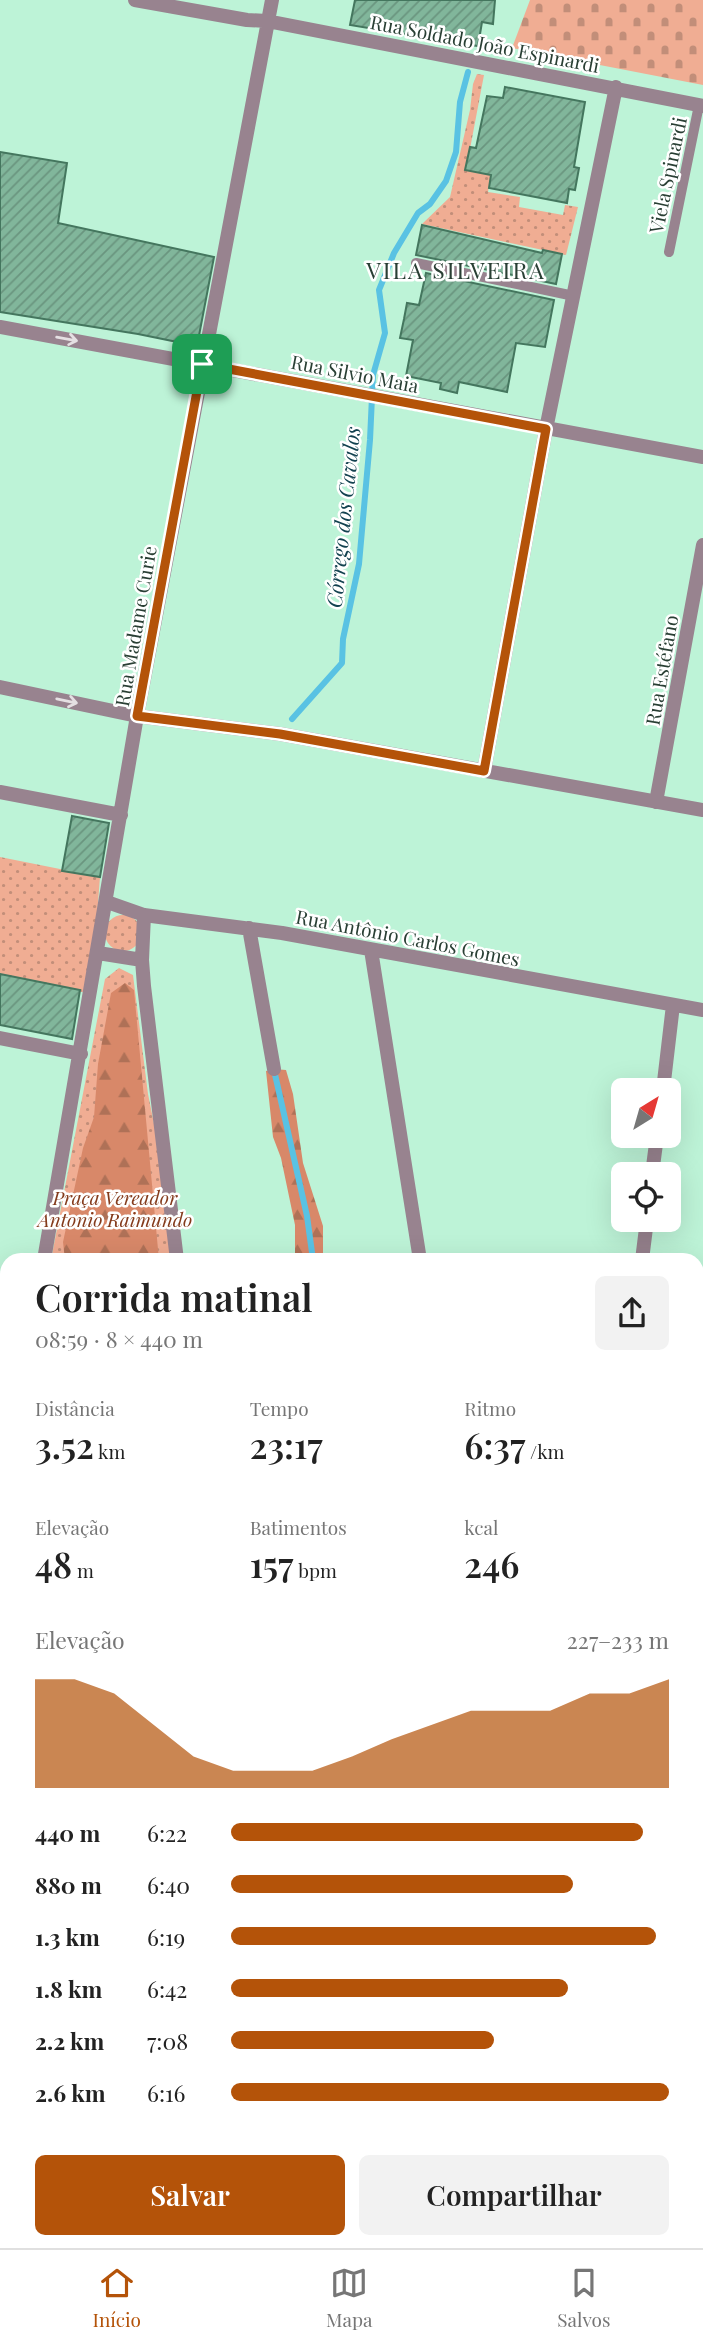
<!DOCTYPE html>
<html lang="pt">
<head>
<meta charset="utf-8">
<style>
	:root { --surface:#fff; --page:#f2f2f2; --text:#222; --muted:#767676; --line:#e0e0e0; --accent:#b45309 }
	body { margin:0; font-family:"Playfair Display",serif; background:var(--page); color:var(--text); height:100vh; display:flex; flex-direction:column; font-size:26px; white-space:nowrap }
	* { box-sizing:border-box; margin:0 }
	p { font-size:23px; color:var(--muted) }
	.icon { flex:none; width:38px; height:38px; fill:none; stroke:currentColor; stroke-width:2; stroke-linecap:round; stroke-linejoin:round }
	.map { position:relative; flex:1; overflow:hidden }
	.drawer { position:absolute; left:0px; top:1253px; width:704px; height:996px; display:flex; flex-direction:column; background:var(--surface); border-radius:21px 21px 0 0; box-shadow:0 7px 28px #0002 }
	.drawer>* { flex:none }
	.needle { width:46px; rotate:37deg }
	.controls { position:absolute; left:611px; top:1078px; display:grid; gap:14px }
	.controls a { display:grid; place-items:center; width:70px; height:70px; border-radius:10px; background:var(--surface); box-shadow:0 7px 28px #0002; font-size:35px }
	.pin { position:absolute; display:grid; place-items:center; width:60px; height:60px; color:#fff; margin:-30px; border-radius:14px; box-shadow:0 4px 10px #0006 }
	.round { display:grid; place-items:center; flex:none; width:74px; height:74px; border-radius:10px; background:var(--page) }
	.overview { display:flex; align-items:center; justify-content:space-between; height:119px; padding:0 35px }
	h1 { font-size:38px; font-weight:600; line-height:52px }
	.figures { display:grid; grid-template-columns:repeat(3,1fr); gap:10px; height:119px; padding:7px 35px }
	.figures div { display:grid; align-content:center }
	.figures b { font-size:35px; font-weight:600 }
	.figures small { font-size:19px; font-weight:400 }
	.figures p { font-size:19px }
	.chart { height:196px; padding:14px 35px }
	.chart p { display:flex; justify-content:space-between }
	.chart svg { width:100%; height:126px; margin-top:7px; fill:var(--accent); opacity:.7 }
	.primary-button { display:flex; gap:14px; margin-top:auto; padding:14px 35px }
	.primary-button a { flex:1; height:80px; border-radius:10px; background:var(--accent); color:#fff; font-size:28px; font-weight:600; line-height:80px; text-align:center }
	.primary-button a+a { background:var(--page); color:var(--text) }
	ul { padding:0 35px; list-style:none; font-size:23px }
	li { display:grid; grid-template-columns:112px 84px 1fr; align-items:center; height:52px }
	li i { height:18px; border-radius:9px; background:var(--accent) }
	.tabs { display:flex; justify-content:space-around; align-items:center; height:98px; border-top:2px solid var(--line); background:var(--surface); font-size:19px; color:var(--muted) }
	.tabs a { display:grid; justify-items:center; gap:4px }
	.tabs .selected { color:var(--accent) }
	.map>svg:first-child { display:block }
	.grass { fill:url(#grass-dots) }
	.forest { fill:url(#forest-firs) }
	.cemetery { fill:url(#cemetery-stones) }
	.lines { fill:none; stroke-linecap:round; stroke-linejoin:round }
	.stream { stroke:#59c2e3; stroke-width:6 }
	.building { fill:url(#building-hatch); stroke:#44765e; stroke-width:2 }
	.lane { stroke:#98838f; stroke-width:10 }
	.street { stroke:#98838f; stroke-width:14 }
	.oneway { stroke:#e5e0e3 }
	.route-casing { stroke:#fff; stroke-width:14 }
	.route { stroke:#b45309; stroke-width:9 }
	.labels { text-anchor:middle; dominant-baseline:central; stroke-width:5; stroke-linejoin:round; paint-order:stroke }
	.street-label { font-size:19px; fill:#293f34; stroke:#fff }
	.park-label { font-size:19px; font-style:italic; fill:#843b1c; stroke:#fff }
	.water-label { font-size:21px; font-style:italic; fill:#134250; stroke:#fff }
	.quarter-label { font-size:23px; letter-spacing:2px; fill:#293f34; stroke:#fff }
</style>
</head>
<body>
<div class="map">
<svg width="703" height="2248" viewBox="0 0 703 2248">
	<defs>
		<pattern id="grass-dots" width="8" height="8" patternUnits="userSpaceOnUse" patternTransform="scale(1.75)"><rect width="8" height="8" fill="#f0ad93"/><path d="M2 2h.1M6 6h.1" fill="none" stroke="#c28e79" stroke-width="1.8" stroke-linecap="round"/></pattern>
		<pattern id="forest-firs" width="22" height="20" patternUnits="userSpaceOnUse" patternTransform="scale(1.75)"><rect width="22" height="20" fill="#d88869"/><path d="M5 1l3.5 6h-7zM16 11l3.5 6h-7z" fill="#af7157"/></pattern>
		<pattern id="cemetery-stones" width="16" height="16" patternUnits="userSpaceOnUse" patternTransform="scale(1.75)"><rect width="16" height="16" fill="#f0ad93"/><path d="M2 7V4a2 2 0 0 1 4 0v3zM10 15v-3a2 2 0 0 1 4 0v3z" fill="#c28e79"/></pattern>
		<pattern id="building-hatch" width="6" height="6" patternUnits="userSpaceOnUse" patternTransform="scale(1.75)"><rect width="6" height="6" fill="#81b69b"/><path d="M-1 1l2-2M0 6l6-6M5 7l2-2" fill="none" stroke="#6a957f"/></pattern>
	</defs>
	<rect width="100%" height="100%" fill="#bdf3d7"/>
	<path class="grass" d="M477,74L484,75L466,170L491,175L488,192L520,197L519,207L563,215L565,205L578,207L566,255L422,224L450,197L470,110L473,84Z
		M0,857L100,877L91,994L0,974Z
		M105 933a18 18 0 1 1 36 0a18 18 0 1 1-36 0Z
		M119,968L133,975L148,1094L164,1173L174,1260H51L105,979Z"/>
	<path class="forest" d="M125,983L134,990L159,1260H65L63,1242L83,1148L94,1117L98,1064L111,993Z
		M274,1069L286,1070L293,1094L303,1163L323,1226V1260H296L295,1257V1225L281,1158L273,1137L266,1071Z"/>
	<path class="cemetery" d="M530,0H703V85L512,48Z"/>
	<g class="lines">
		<path class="stream" d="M292,719L342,663L343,639L359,564L370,440L373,375L385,333L379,290L394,253L418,213L430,204L446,181L456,152L460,102L468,72
			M274,1070L307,1216L313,1260
			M165,2248L168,2242"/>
	</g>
	<path class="building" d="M355,0H495L493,24L482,22L478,46L350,25Z
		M505,87L585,102L574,167L579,168L575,190L569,189L567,203L489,188L491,175L465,170L470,147L476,148L487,96L503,98Z
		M0,152L67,163L58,223L214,257L197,346L138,334L0,312Z
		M422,225L542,253L543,250L562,254L556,284L416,255Z
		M426,273L554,300L545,347L516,343L507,392L459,382L457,393L440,389L441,383L406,376L413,340L400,338L404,319L407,303L419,305Z
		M72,816L109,823L100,877L62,871Z
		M0,974L80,990L72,1039L0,1025Z"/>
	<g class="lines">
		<path class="lane" d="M669,252L699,105
			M416,263L574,296"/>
		<path class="street" d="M135,0L247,20L267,21L703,106
			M0,327L703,457
			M0,687L137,716L280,734L703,810
			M484,771L546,429L616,87
			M0,792L121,815
			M656,802L703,545
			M107,902L144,915L282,933L703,1010
			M144,915L142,960L144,986L177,1260
			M249,928L274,1069
			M371,950L420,1260
			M98,953L142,960
			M0,1038L81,1054
			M663,1090L673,1005
			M652,1174L657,1136
			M44,1260L137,716L272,0
			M642,1260L647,1220
			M0,1412L7,1420
			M696,1528H703
			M0,1583L7,1586
			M696,1871L703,1872
			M0,1892L7,1895
			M696,2219L703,2220
			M0,2241L7,2214
			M527,2248L529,2242"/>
	</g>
	<defs><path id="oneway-shaft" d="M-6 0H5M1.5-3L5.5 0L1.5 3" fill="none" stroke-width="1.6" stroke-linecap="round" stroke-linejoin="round" transform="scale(1.75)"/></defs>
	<g class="oneway">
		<use href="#oneway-shaft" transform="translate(67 339) rotate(10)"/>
		<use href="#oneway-shaft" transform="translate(67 701) rotate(12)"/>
	</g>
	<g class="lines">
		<defs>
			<path id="route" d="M202,364L546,429L484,771L280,734L137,716Z"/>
		</defs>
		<use href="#route" class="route-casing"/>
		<use href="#route" class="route"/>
	</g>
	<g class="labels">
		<g class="street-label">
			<text transform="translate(485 43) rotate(11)">Rua Soldado João Espinardi</text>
			<text transform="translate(667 175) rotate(-78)">Viela Spinardi</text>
			<text transform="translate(355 373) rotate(11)">Rua Silvio Maia</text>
			<text transform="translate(135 626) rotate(-80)">Rua Madame Curie</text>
			<text transform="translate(661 670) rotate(-80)">Rua Estéfano</text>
			<text transform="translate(408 937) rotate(11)">Rua Antônio Carlos Gomes</text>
		</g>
		<g class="park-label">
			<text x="115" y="1197">Praça Vereador<tspan x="115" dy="22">Antonio Raimundo</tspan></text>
		</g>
		<g class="water-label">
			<text transform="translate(342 517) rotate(-84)">Córrego dos Cavalos</text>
		</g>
		<g class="quarter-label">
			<text x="456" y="269">VILA SILVEIRA</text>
		</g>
	</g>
</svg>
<div class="controls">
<a><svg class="needle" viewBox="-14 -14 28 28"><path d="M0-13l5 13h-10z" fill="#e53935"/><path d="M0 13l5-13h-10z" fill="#767676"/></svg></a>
<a><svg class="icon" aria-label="locate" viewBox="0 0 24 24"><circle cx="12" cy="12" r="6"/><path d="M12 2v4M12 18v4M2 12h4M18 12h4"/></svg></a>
</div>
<div class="pin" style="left:202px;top:364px;background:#1e9e55"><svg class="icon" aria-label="arrive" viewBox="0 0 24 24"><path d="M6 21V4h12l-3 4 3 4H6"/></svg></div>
<section class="drawer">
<div class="overview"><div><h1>Corrida matinal</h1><p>08:59 · 8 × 440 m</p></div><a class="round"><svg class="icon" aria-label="share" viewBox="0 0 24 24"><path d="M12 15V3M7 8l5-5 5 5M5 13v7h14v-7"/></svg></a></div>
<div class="figures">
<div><p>Distância</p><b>3.52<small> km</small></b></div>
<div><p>Tempo</p><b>23:17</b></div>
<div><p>Ritmo</p><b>6:37<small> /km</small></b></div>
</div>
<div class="figures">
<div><p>Elevação</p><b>48<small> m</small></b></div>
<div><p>Batimentos</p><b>157<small> bpm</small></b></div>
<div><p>kcal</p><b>246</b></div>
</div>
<div class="chart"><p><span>Elevação</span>227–233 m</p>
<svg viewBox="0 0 160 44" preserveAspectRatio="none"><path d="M0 44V6L10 6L20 11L30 22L40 33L50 38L60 38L70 38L80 33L90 27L100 22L110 17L120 17L130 17L140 11L150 11L160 6V44z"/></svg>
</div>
<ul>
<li><b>440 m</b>6:22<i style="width:94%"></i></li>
<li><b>880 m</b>6:40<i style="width:78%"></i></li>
<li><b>1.3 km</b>6:19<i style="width:97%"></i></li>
<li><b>1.8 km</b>6:42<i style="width:77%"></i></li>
<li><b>2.2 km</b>7:08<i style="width:60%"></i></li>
<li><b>2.6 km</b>6:16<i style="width:100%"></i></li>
</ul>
<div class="primary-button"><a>Salvar</a><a>Compartilhar</a></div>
</section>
</div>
<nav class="tabs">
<a class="selected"><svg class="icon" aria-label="home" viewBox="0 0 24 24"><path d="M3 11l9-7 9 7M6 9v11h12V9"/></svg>Início</a>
<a><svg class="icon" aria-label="map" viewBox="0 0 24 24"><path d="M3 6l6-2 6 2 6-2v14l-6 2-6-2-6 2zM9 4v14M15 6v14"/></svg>Mapa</a>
<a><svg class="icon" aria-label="saved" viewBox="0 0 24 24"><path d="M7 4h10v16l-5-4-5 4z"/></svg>Salvos</a>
</nav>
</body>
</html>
